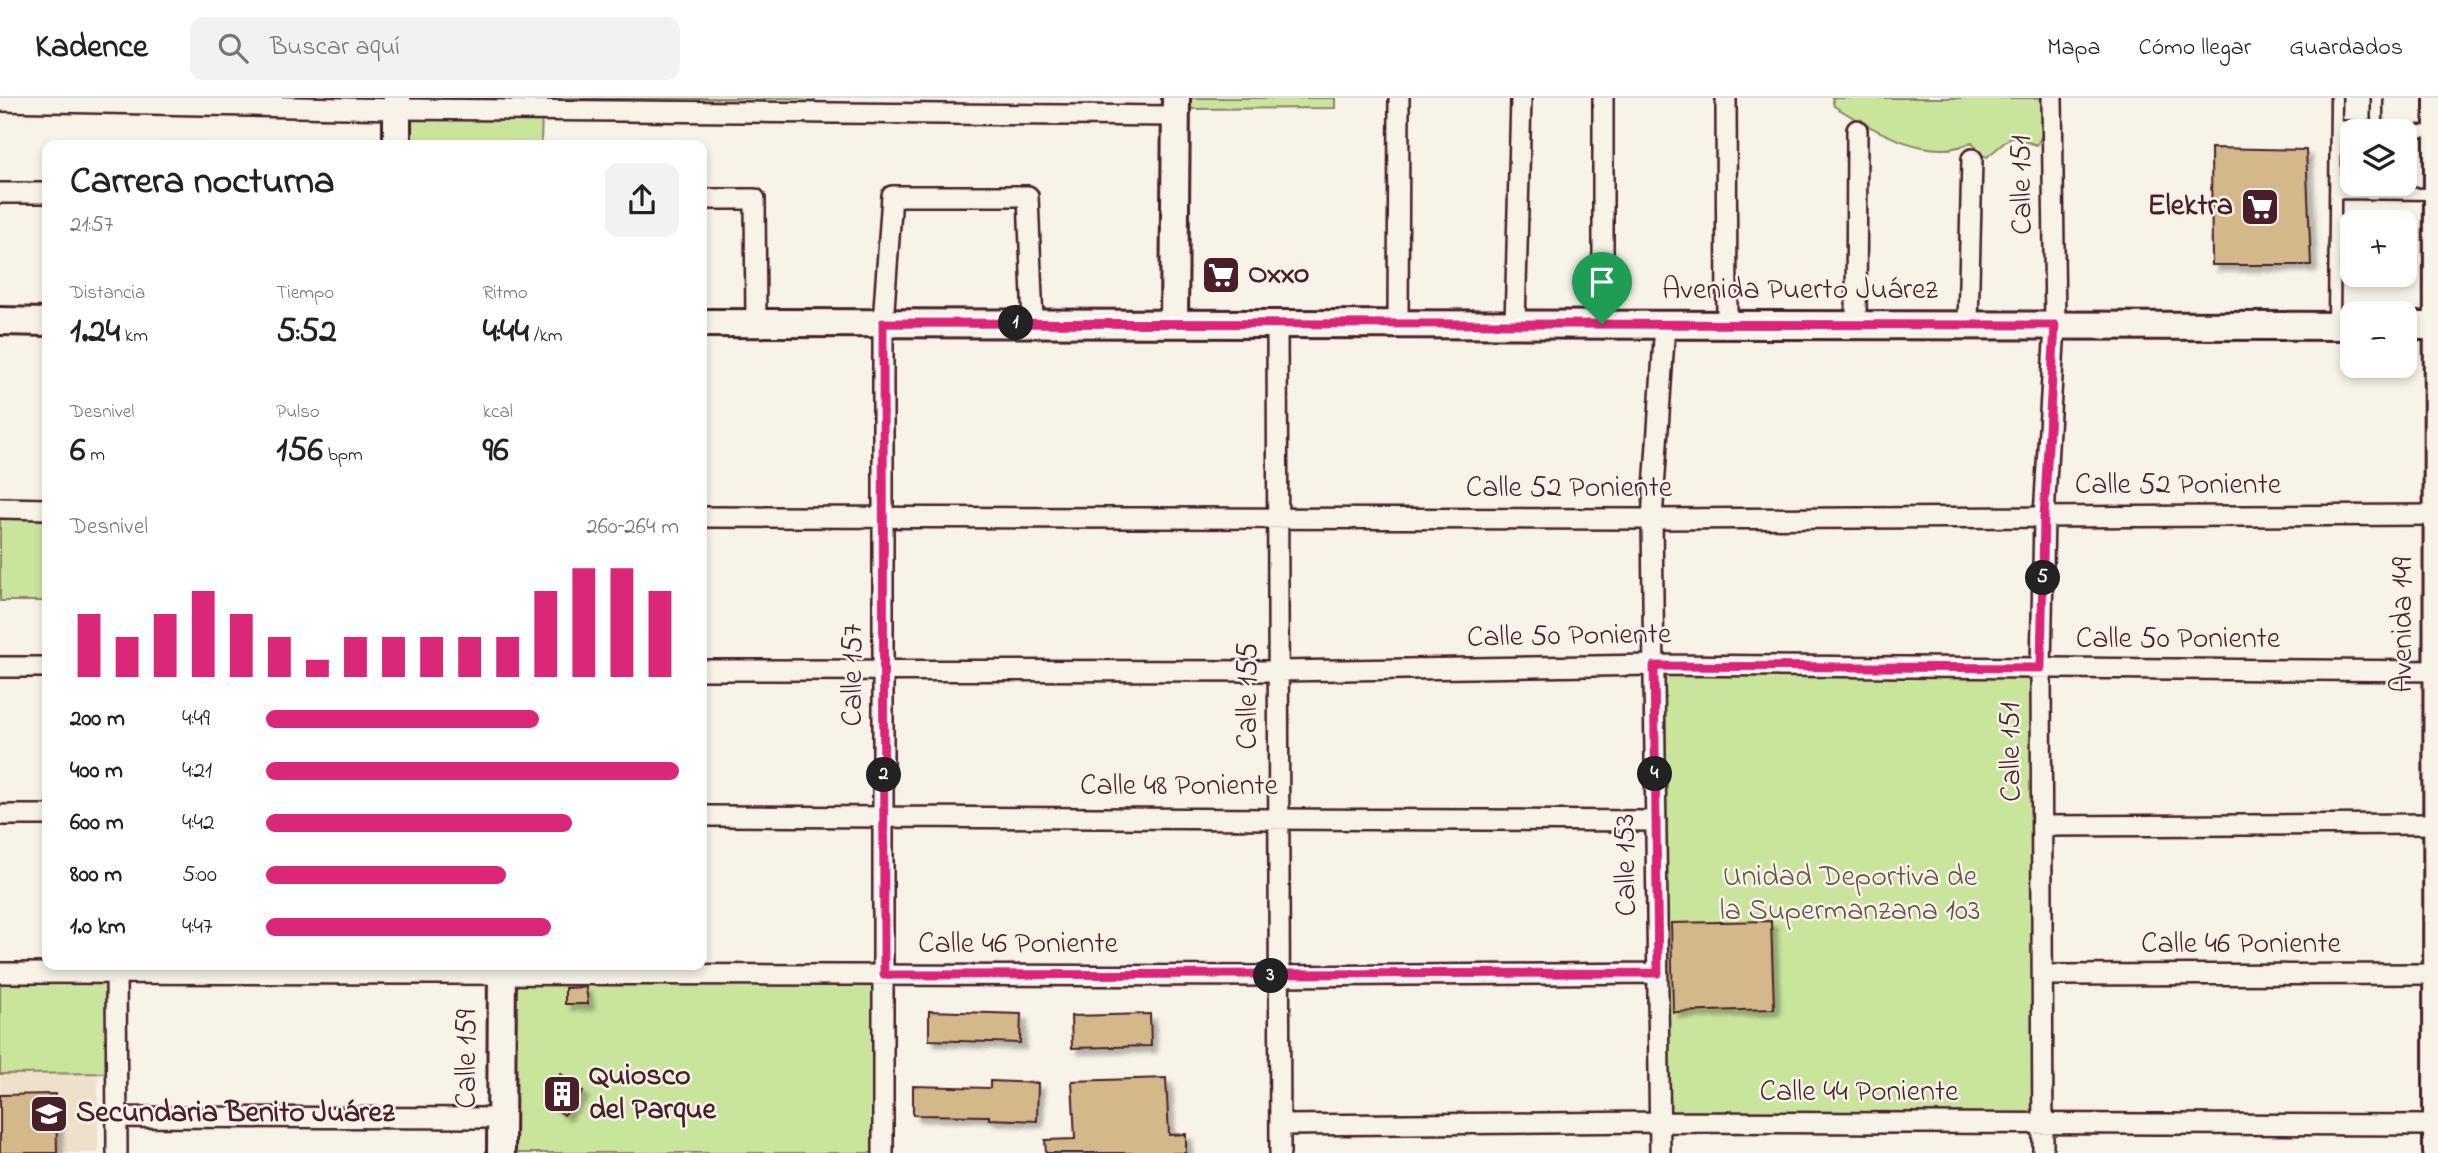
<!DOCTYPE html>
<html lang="es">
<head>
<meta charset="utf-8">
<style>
	:root { --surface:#fff; --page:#f2f2f2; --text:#222; --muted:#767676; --line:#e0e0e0; --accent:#db2777 }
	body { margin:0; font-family:"Indie Flower",sans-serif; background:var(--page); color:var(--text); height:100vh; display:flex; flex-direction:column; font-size:26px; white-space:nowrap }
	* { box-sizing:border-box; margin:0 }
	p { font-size:23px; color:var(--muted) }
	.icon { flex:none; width:38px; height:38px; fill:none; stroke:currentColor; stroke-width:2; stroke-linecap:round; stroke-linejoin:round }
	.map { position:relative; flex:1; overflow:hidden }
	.side { position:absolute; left:42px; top:42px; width:665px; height:830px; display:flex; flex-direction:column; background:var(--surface); border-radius:14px; box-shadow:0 4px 10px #0003 }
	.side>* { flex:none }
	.tools { position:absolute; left:2340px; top:21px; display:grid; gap:14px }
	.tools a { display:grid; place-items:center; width:77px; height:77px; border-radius:14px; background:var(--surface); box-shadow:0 4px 10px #0003; font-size:35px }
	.pin { position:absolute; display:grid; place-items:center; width:60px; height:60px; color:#fff; margin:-72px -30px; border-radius:50% 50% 50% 0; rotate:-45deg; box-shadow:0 0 7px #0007 }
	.pin .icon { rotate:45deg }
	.km { position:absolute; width:35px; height:35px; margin:-18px; border-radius:50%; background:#222; color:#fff; font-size:19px; line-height:35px; text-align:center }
	.round { display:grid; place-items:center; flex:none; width:74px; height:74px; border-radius:14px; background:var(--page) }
	.overview { display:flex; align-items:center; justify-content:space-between; height:119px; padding:0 28px }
	h1 { font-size:38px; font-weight:800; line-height:52px }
	.metrics { display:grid; grid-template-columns:repeat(3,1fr); gap:10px; height:119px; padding:7px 28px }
	.metrics div { display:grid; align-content:center }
	.metrics b { font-size:35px; font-weight:800 }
	.metrics small { font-size:19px; font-weight:400 }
	.metrics p { font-size:19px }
	.chart { height:196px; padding:14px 28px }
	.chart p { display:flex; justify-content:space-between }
	.chart svg { width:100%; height:126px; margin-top:7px; stroke:var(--accent); stroke-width:6 }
	ul { padding:0 28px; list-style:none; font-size:23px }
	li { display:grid; grid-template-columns:112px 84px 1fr; align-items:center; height:52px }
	li i { height:18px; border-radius:9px; background:var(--accent) }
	header { display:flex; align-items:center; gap:42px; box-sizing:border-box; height:98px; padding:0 35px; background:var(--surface); border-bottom:2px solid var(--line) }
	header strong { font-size:33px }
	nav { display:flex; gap:38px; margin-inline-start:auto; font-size:24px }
	.search { width:490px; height:63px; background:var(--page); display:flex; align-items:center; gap:18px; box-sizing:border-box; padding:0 24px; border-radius:14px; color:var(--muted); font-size:26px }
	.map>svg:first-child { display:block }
	.built { fill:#ede1cc }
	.green { fill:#c9e59c; stroke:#8a8264; stroke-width:2 }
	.building { fill:#d5b889; stroke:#4a1f2b; stroke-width:2; filter:url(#shadow) }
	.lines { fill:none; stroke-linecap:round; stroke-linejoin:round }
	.lane-casing { stroke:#4a1f2b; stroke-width:15 }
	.street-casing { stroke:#4a1f2b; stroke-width:24 }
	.secondary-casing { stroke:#4a1f2b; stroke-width:32 }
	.lane { stroke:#f7f3e8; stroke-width:10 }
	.street { stroke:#f7f3e8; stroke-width:19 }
	.secondary { stroke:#f7f3e8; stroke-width:26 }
	.route-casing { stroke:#fff; stroke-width:14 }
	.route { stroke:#db2777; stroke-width:9 }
	.labels { text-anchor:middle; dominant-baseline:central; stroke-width:5; stroke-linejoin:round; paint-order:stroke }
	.street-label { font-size:30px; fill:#4a1f2b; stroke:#f7f3e8 }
	.poi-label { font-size:30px; font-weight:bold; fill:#4a1f2b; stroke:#f7f3e8; text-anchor:start }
	.park-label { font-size:30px; fill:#6a5047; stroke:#f7f3e8 }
</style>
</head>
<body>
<header>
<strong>Kadence</strong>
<div class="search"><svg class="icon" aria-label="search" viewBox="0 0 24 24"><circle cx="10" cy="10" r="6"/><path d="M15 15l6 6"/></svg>Buscar aquí</div>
<nav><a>Mapa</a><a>Cómo llegar</a><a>Guardados</a></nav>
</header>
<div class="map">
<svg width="2438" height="1055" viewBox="0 0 2438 1055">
	<defs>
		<filter id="shadow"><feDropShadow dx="6" dy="6" stdDeviation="2" flood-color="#0004"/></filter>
	</defs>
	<rect width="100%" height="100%" fill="#f7f3e8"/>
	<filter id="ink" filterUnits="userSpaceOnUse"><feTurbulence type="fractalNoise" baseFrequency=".0143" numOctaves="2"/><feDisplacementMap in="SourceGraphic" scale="14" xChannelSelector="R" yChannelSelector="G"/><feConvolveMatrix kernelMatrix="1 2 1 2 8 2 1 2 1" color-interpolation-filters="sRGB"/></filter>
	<g filter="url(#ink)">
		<path class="built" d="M0,976H98V1055H0Z"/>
		<path class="green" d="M397,0H815V14L542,12L541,47H397Z
			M1186,0H1335V10L1186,11Z
			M1832,0H2041C2046,18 2047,31 2037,47L2011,39L1987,59L1975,55L1976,49L1972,44C1930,66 1871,31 1834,8Z
			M0,410L47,411V503H0Z
			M1659,572L2038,575V1023L1663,1020Z
			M0,875H116V975L0,976Z
			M502,876L883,878L882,1055H502Z"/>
		<path class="building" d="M2211,50L2306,52L2311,167H2212Z
			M1771,823L1774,911L1673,914L1671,825Z
			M586,889L588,906H565V890Z
			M929,913L1021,916L1020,945L929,942Z
			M1150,916L1151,948L1072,950L1071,918Z
			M561,976L583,994L564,1017L542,998Z
			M1166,980L1169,1037L1186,1036V1055H1046L1045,1042L1075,1041L1072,983Z
			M990,983L1038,985L1037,1023L989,1021V1018L913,1017V988L990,990Z
			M56,996L57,1055H0V997Z"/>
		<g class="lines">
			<defs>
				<path id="lane" d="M2336,28L2436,34
					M2377,30V0
					M2335,95L2436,96
					M2334,227L2336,0"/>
				<path id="street" d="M1726,0L1727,226
					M0,3L397,11L1175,18
					M0,95H47
					M702,101H755L756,225
					M1277,226L1280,1055
					M1398,226L1399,0
					M1515,226L1521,0
					M1603,226V0
					M1856,227L1857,32
					M1968,227L1972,61
					M0,410L47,411
					M702,419L1652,421L2437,417
					M0,569H47
					M702,572L1279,573L1654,567L2437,573
					M0,717H47
					M702,718L1656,723
					M2043,728L2437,726
					M116,866L117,1055
					M0,875L1280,878L1658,875
					M2044,877L2438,876
					M117,1019L501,1020
					M1280,1027L1659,1024L2437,1027
					M883,1055V225L892,98H1028L1033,225
					M1660,1055L1652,421L1665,226
					M2043,1055L2041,571L2044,419L2055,227L2052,0"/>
				<path id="secondary" d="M397,47V0
					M0,223L47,224
					M702,225L2352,228
					M1174,225L1176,0
					M2404,228H2438
					M501,1055L502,866
					M2437,1055L2438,0"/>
			</defs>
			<use href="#lane" class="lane-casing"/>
			<use href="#street" class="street-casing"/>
			<use href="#secondary" class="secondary-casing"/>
			<use href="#lane" class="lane"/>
			<use href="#street" class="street"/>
			<use href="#secondary" class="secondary"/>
		</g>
	</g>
	<g class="lines" filter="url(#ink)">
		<defs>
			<path id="route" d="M883,225L2055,227L2044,419L2041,570L1654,568L1658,875L884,877Z"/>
		</defs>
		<use href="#route" class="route-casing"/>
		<use href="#route" class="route"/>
	</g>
	<defs>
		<symbol id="supermarket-square" viewBox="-11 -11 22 22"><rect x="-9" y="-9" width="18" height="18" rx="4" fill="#4a1f2b" stroke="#f7f3e8"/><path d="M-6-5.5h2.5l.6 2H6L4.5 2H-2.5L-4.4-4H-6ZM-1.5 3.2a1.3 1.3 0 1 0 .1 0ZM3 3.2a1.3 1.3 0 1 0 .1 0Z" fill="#fff"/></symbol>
		<symbol id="building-square" viewBox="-11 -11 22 22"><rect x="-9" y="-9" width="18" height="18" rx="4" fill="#4a1f2b" stroke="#f7f3e8"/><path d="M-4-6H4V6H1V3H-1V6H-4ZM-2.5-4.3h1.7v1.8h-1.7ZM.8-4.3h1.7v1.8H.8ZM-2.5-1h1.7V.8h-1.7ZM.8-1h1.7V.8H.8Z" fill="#fff"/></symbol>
		<symbol id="school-square" viewBox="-11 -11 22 22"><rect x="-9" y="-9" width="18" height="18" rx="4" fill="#4a1f2b" stroke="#f7f3e8"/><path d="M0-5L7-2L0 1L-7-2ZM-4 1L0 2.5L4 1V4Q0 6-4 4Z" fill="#fff"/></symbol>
	</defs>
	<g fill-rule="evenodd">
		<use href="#supermarket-square" x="2238" y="87" width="44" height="44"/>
		<use href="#supermarket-square" x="1199" y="155" width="44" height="44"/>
		<use href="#building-square" x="540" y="974" width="44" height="44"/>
		<use href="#school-square" x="27" y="994" width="44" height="44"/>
	</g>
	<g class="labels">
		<g class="street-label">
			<text transform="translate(2023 87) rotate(-91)">Calle 151</text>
			<text x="1800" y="193">Avenida Puerto Juárez</text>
			<text x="2178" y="388">Calle 52 Poniente</text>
			<text x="1569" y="391">Calle 52 Poniente</text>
			<text transform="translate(2404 527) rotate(-90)">Avenida 149</text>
			<text transform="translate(1569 539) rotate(-1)">Calle 50 Poniente</text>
			<text x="2178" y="542">Calle 50 Poniente</text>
			<text transform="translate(854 577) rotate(-90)">Calle 157</text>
			<text transform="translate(1249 598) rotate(-90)">Calle 155</text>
			<text transform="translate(2012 654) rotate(-91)">Calle 151</text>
			<text x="1179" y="689">Calle 48 Poniente</text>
			<text transform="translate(1627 767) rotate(-91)">Calle 153</text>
			<text x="1018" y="847">Calle 46 Poniente</text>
			<text x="2241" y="847">Calle 46 Poniente</text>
			<text transform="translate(468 961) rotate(-90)">Calle 159</text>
			<text x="1859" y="995">Calle 44 Poniente</text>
		</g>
		<g class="poi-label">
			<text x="2233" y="109" text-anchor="end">Elektra</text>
			<text x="1248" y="177">Oxxo</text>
			<text x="589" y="979">Quiosco<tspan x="589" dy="34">del Parque</tspan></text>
			<text x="76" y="1016">Secundaria Benito Juárez</text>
		</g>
		<g class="park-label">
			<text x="1850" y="780">Unidad Deportiva de<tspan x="1850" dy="34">la Supermanzana 103</tspan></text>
		</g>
	</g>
</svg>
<div class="tools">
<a><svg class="icon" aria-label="layers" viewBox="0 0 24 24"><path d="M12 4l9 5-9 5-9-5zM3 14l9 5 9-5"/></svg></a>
<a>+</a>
<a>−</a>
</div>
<div class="pin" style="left:1602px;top:226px;background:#1e9e55"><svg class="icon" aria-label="arrive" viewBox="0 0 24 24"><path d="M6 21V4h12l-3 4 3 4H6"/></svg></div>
<b class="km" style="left:1016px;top:225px">1</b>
<b class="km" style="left:884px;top:677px">2</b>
<b class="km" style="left:1271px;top:878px">3</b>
<b class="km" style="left:1655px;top:676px">4</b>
<b class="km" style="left:2043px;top:480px">5</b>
<section class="side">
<div class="overview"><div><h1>Carrera nocturna</h1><p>21:57</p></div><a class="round"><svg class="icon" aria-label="share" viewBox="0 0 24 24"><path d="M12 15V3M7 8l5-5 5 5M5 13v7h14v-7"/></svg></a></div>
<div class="metrics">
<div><p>Distancia</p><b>1.24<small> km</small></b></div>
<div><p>Tiempo</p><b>5:52</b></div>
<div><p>Ritmo</p><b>4:44<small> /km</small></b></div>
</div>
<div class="metrics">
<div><p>Desnivel</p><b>6<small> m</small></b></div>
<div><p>Pulso</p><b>156<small> bpm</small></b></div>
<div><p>kcal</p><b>96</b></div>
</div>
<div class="chart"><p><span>Desnivel</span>260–264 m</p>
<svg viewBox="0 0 160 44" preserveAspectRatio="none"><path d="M5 44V22M15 44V30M25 44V22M35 44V14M45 44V22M55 44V30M65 44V38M75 44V30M85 44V30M95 44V30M105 44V30M115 44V30M125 44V14M135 44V6M145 44V6M155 44V14"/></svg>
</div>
<ul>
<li><b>200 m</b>4:49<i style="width:66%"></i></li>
<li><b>400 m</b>4:21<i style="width:100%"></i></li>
<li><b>600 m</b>4:42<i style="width:74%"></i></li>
<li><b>800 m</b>5:00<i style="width:58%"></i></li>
<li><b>1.0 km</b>4:47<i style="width:69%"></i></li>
</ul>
</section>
</div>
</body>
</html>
